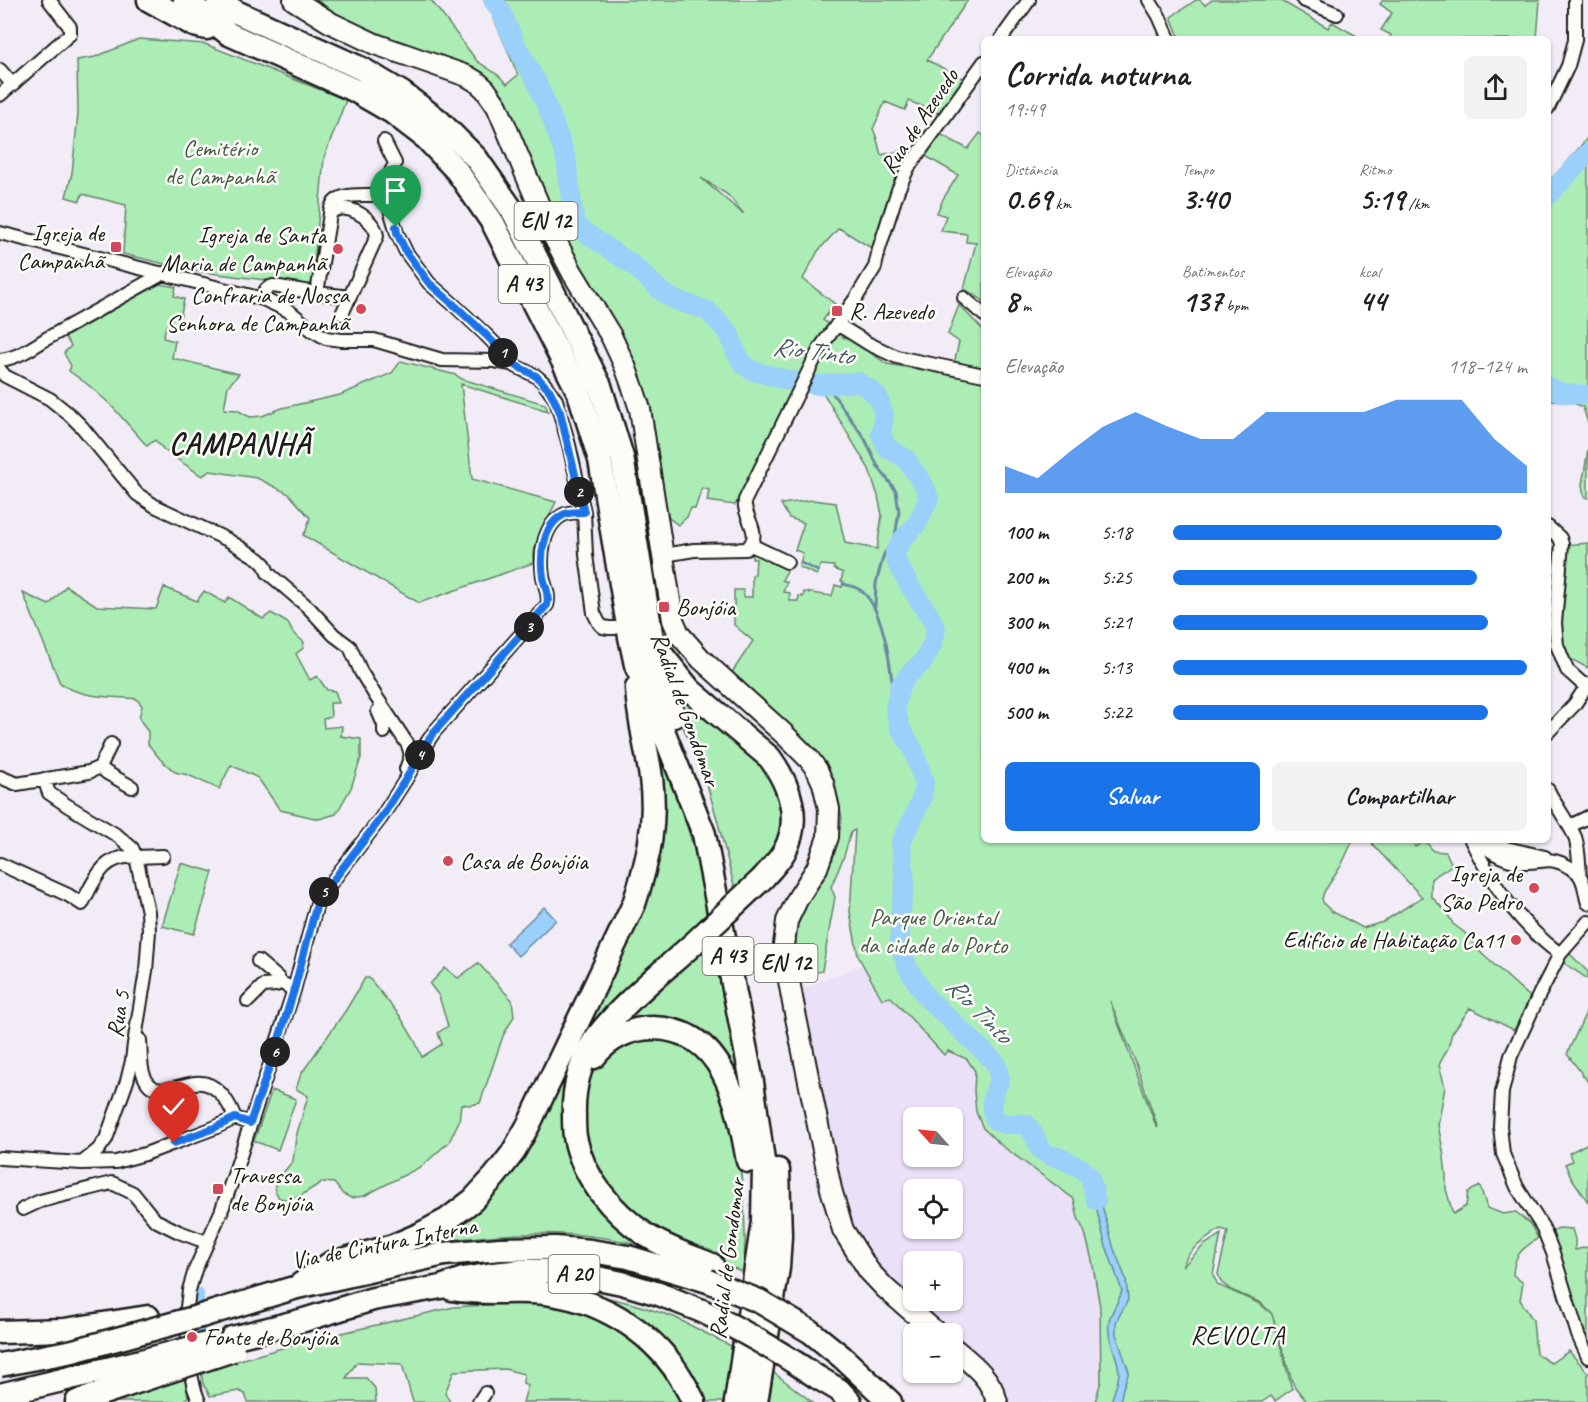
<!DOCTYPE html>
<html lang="pt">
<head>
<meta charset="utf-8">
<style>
	:root { --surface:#fff; --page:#f2f2f2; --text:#202124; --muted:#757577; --accent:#1a73e8 }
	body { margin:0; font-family:Caveat,sans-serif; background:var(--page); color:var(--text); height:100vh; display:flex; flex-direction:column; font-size:22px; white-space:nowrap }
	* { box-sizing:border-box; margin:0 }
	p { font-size:20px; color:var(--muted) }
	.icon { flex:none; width:33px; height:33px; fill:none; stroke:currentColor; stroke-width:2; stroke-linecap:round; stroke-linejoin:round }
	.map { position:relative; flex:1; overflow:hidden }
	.details { position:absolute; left:981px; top:36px; width:570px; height:807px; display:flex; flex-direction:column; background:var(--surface); border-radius:9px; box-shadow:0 2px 4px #0004 }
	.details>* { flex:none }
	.needle { width:39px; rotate:297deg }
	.tools { position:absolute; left:903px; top:1107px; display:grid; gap:12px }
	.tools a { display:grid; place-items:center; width:60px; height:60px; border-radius:9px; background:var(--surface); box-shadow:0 2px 4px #0004; font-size:30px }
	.pin { position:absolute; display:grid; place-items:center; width:51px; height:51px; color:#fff; margin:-62px -26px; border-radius:50% 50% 50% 0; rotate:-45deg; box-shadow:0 0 6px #0007 }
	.pin .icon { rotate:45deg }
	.km { position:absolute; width:30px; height:30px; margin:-15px; border-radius:50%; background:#222; color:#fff; font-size:16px; line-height:30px; text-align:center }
	.round { display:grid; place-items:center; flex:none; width:63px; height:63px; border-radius:9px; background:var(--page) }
	.head { display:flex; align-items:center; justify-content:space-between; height:102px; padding:0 24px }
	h1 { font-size:33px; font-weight:700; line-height:45px }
	.metrics { display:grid; grid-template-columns:repeat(3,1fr); gap:9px; height:102px; padding:6px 24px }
	.metrics div { display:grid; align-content:center }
	.metrics b { font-size:30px; font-weight:700 }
	.metrics small { font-size:16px; font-weight:400 }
	.metrics p { font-size:16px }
	.chart { height:168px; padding:12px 24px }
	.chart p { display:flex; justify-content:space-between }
	.chart svg { width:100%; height:108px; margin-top:6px; fill:var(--accent); opacity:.7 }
	.primary-button { display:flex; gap:12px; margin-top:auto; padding:12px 24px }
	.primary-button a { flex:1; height:69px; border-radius:9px; background:var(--accent); color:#fff; font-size:24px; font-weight:700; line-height:69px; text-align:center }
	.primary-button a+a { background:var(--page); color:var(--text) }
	ul { padding:0 24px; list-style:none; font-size:20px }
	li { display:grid; grid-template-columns:96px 72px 1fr; align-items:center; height:45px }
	li i { height:15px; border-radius:8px; background:var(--accent) }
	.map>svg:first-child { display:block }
	.built { fill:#eae0f7; fill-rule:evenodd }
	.green { fill:#acedb6; stroke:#648469; stroke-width:1.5; fill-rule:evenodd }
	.water { fill:#9ad0f9; stroke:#6888a1; stroke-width:1.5 }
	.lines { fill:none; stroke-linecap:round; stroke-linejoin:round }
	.stream { stroke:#6888a1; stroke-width:3 }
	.canal { stroke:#9ad0f9; stroke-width:12 }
	.river { stroke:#9ad0f9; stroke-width:20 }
	.street-casing { stroke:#1c1c1c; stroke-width:16 }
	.primary-casing { stroke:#1c1c1c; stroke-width:24 }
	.highway-casing { stroke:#1c1c1c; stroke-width:27 }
	.street { stroke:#fdfcf7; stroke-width:12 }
	.primary { stroke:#fdfcf7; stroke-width:20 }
	.highway { stroke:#fdfcf7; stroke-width:22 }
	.highway-bridge-casing { stroke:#1c1c1c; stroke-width:27; stroke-linecap:butt }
	.highway-bridge { stroke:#fdfcf7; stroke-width:22 }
	.route-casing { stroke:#fff; stroke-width:12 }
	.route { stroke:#1a73e8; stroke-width:8 }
	.poi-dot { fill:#d1495b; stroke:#fdfcf7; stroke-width:2 }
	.labels { text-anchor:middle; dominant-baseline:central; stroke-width:5; stroke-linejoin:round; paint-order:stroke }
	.shield { fill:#fdfcf7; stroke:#605f5e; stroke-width:1.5 }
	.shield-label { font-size:22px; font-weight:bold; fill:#1c1c1c }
	.street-label { font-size:24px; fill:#1c1c1c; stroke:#fdfcf7 }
	.park-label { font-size:24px; fill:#475b4a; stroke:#fdfcf7 }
	.poi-label { font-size:24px; fill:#1c1c1c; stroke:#fdfcf7; text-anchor:end }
	.water-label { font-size:26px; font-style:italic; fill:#485b69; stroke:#fdfcf7 }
	.neighbourhood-label { font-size:26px; letter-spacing:1.5px; fill:#1c1c1c; stroke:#fdfcf7 }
	.district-label { font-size:30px; font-weight:bold; letter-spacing:1.5px; fill:#1c1c1c; stroke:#fdfcf7 }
</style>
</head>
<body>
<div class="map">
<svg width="1588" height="1402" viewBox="0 0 1588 1402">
	<rect width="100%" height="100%" fill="#f2ecf7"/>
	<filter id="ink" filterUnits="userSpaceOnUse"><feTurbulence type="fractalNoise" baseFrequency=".0167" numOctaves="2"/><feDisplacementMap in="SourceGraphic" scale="12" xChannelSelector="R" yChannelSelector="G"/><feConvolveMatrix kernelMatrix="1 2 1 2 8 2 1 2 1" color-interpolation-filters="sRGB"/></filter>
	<g filter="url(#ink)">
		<path class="built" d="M863,964L880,999L891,996L944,1055L948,1051L967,1059L975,1071L974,1091L976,1112L983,1128L1001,1145L1074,1199L1078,1218L1085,1233L1092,1260L1100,1307V1354L1102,1366L1101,1381L1095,1402H1006L995,1376L952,1334L878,1271L849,1222L802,989ZM914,1118H952V1156H914ZM914,1190H952V1228H914ZM914,1262H952V1300H914Z"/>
		<path class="green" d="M313,0H431L477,61L498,75L507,84L518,75L486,0H968L927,60L966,80L941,114L909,101L905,110L885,102L873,129L876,136L881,155L917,147L896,176L882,216L873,249L839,228L818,251L803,279L835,304L823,320L887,364L977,379L984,382V840H1353L1341,866L1324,892L1322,899L1324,904L1331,911L1363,928L1383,922L1422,897L1372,844L1374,840H1412L1415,847L1426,841L1433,851L1446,852L1452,865L1431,879V896L1447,913L1453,924L1465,933L1480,952L1530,997L1514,1030L1470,1008L1452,1033L1448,1048L1439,1065L1445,1087L1438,1125L1443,1150L1446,1174V1189L1453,1214L1466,1206L1468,1192L1480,1186L1487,1208L1503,1214L1516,1212L1530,1224L1538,1238C1522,1249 1514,1254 1513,1275L1523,1283L1520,1300L1533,1320L1536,1354L1551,1363L1569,1351L1588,1373V1402H1307L1295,1387L1292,1381L1272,1314L1292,1389L1275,1401L1271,1396L1262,1402H1095L1101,1381L1100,1307L1092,1260L1085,1233L1078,1218L1074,1199L1001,1145L983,1128L976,1112L974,1091L975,1071L967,1059L948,1051L944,1055L891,997L882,999L858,956L850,912L855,830L851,832L844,856L831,887L835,897L822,971L796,977V923L810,892L833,859L842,818L833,777L796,734L731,674L753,641L734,625V590H743L744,597H752V575L755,574L756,559H752V551L789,567L782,580L787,582L783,592L790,593L789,601H798L799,596L803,597L804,592L832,596L835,585L842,587L844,582L841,581L843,573L834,569V566L821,565L817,575L799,567L803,553L795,550L804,523L789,518L781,504L813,500L836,503L845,543L877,549L882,515L878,496L869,469L824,394L809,388H793L746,487L735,505L707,501L709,490L702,488L695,509L691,508L687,517L678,525L664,514L653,452L505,104L426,53L343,18ZM701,178L728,195L743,213H742ZM1110,1001L1134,1058L1158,1128L1156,1126ZM1220,1229L1228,1231L1218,1274L1221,1282L1231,1290L1261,1303L1272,1314L1260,1304L1218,1285L1213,1275L1221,1234L1204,1245L1183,1266C1186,1250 1207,1239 1220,1229Z
			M1196,0H1200L1205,5L1212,0H1280L1328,28L1332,22L1362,39H1180L1171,17Z
			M1383,0H1540L1537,39H1390L1391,35L1381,30L1392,13L1380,4Z
			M139,39L205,44L346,100L324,158L312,286L194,271L123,254L126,205L82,194L80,201L66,197L72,173L78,114L77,60L95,57Z
			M980,133L984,136V302L977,296L964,289L976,243L966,242L967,234L941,231L946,216L937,213L943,199L958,175L924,155L940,134L968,149Z
			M1588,137V423L1583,407L1569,401L1548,400V185Z
			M159,284L176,287L174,296L184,299L178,328L166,326L163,338L175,341L172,358L239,374L228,386L224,409L237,410L250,417L262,416L282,408L340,395L392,373L401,361L456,375L462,379L545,404L548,411L461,384L472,479L556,502L535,545L533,563L419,603L303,535L306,531L310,518L289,494L257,478L210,471L202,476L164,450L155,440L147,446L110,404L87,384L69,371L71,366L64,353L71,346L65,337Z
			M959,305L984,331V369L976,366L954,364L959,342L948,334Z
			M1588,450V498L1584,497L1582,485Z
			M1588,543V668L1567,657L1560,633L1564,545Z
			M66,586L97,606L156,609L164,587L197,601L204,591L225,603L229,597L263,619L271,613L288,623L293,633L304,642L303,648L296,654L310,680L317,676L327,690L335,691L339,703H330L331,717L323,719L324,728L342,726L341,736L361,739V758L351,788L336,814L319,819L280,810L258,778L231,765L219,789L188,775L175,772L160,759L148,744V732L139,718L142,706L137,699C117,697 93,698 73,690C69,689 64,685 60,683L23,593L49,605Z
			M665,670L752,752L782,792V841L736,893L717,819L706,781L667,689Z
			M647,723C674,788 700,847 707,919L568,1075C560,1113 558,1157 585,1189C591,1196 599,1202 606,1208C620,1221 635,1235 650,1248C578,1226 501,1233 428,1243L492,1185L638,902Z
			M181,863L213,872L194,934L162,926Z
			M712,936L745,1103L705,1045L609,1032Z
			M1567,951L1588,972V979L1558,959Z
			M478,963L512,1000L514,1016L503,1036L480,1103L471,1105L461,1104L459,1121L449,1142L422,1166L364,1196L351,1198L343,1194L334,1183L322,1182L300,1196L285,1199L279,1198L275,1190V1182L293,1161L296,1137L308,1096L296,1089L301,1074L346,1010L365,978H369L400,1016L415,1041L422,1057L442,1044L438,1033L448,1026L439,996L430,984L445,968L458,978Z
			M1588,1008V1082L1567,1054Z
			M651,1036L686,1045L711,1070L730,1114L741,1174L744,1203L745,1233L744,1273L647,1226L602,1183L579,1128L585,1079L592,1066L612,1047Z
			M272,1090L296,1099L278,1150L254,1141Z
			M1588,1143V1202L1571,1177L1565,1164L1572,1161L1569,1153Z
			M1559,1228L1572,1229L1575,1239V1250L1588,1247V1345L1581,1331L1548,1233Z
			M596,1295L634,1304L674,1317L733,1347L724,1402H697L685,1379Z
			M505,1304C520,1304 536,1302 551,1305C608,1315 654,1351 680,1402H523L528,1385L523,1383L524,1374L505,1369L454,1371L445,1393L450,1402H413L402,1364L357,1362L346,1378H366L375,1388L376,1402H248L245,1394L239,1391L210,1396L203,1384L201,1371L303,1342L454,1307Z
			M773,1372L812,1402H765Z
			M184,1376L188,1396L184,1402H101Z"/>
		<path class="water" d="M544,907L556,920L518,956L506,943Z
			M1089,1169L1093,1173L1114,1249L1126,1279L1128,1300L1118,1318L1116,1323V1334L1129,1372L1123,1388L1120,1402H1113L1112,1399C1114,1391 1119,1381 1119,1372C1118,1355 1106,1339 1109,1321C1110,1314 1119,1301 1122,1291L1105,1243L1091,1187L1086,1179Z"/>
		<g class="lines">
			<path class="stream" d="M828,387L865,439L877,465L896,491L899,512L895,537L884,554L876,583L875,607
				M801,563L818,571
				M843,584C847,585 853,586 857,588C886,603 892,678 895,709"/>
			<path class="canal" d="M198,1294V1316L201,1349"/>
			<path class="river" d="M493,0L501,11L515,44L536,81L551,116L566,158L574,220L577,227L634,266L662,292L675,300L708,311L729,333L736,352L743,364L753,371L787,380L819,385L857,382L868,388L878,397L884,415L881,434L887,448L905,458L924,485L929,498L917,524L903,539L895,552L896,561L910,586L932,620L936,629L933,643L923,662L909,674L900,686L895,709L900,728L913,749L924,781L922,798L911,822L901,842L905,884L900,915V946L908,968L926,997L996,1063L1000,1080C992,1095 989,1105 995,1120L1004,1124H1026L1034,1135L1040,1149L1050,1156L1058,1157L1081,1168L1090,1177L1096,1200
				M1548,195L1588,153
				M1548,387L1563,393L1588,395"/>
			<defs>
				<path id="street" d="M1149,0L1159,16L1169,39
					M1303,0L1337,14
					M1001,39L1029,0
					M0,70L13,85
					M0,95L70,34V27L49,0
					M1548,108L1568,66L1575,40V0
					M384,141L395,163L389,176V206L397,233L406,252L429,283L453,304L485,334L502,351L511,364L536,376L543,382L556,400L569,445L584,512L586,555L594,613L599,623L603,627L609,628H615
					M330,212C334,187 370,198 389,194
					M0,233L263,299L289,311L312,330L326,338L342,340H374L442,360L494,361L511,364
					M317,293L350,297
					M964,298L984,315
					M263,299C264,292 265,288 273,286L317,293L330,214C341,199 375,217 377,236L342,314
					M837,324L869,344L897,357L984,375
					M0,360C17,358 32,348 46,339L164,273
					M0,370L5,376L50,399L70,415L82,427L137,494L155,506L228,540L259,559L265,565L268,573L309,608L334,635L350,647L361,672L375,695L408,745L411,755L406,769
					M1548,527L1560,538L1562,544L1555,623L1557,645L1567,670L1586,687H1588
					M751,545L787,562
					M664,555L694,550L746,549C765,534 742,517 745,500L820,348L856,298L875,267L879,249L898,190L908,168L984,62
					M378,711L384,725V732
					M1548,732L1574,705L1588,684
					M100,767L107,773L132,787
					M0,777L17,784L89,772L100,767L111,744
					M44,779L49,793L68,806L118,836L132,848L136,857L163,856
					M1548,790C1556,807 1568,821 1575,837C1579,849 1579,864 1580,876
					M1570,826L1588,817
					M1471,840C1494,887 1518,923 1560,954
					M1477,840C1490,852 1505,861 1523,862C1544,863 1549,855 1569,867C1573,869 1578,872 1580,876C1585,883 1585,895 1588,903
					M1494,840L1506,848L1545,857
					M0,864L68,895L82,904C95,879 103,854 136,857L148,912L149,931L146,971L134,1044L132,1061L127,1081L106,1139L98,1150L82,1163
					M1588,922L1560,954L1540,993L1511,1056L1502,1092L1500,1126L1503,1154L1517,1187L1543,1228L1553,1253L1578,1335L1588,1357
					M258,961L278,978L280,982
					M248,1001L263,986L276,985L280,982L294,990
					M140,1040C141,1051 140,1063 143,1073C152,1102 176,1085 195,1083C216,1080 229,1102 235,1118
					M0,1158L82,1163L116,1162L145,1154L214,1128L235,1118L250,1123
					M23,1209L40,1201L112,1183L133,1193L155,1220L179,1232L201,1240L207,1244
					M199,1402L194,1388L191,1374L186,1316L189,1290L195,1270L221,1212L233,1178L294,990L318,900L381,818L406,779L424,747L434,732L547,605C550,595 545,587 543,577C540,557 542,524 565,514C571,512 577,512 584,512
					M479,1402L485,1393"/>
				<path id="primary" d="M294,0L331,23L375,44L467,76L477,82L485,89L497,106L546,222L572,272L611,336L625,366L633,388L640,409L673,620L679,634L701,659L784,734L809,759L817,770L823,783L829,809L828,837L817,868L798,898L787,921L784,945L786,964L793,1003L831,1189L843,1230L869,1271L885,1288L938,1334
					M952,1347C971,1363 991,1377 997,1402"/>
				<path id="highway" d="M149,0L194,25L207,28
					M185,0L229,34L354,90L392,112L426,138L457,171L493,223L579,393L600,460L630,637L636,665L651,700L704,834L752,1082L764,1168L763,1221L736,1402
					M218,0L236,12L362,69L402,93L438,120L476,158L514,213L600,386L622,457L657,669L674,716
					M654,645L690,690L770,758C790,786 802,820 784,852C778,862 770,870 763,878
					M692,945C660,974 619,1006 594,1041C580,1062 573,1089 574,1115C574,1122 574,1130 575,1137C583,1178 612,1212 646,1235C666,1248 690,1256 712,1265
					M594,1057C608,1039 630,1028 653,1028C725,1029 738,1105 748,1161
					M297,1287L331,1263L393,1246L421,1234L447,1220L473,1200L495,1176L512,1154L529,1124L634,904C648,860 657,825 651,778C647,748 638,718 637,687
					M452,1289C478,1294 504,1291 530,1292C586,1294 639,1321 673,1366C681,1377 688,1390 694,1402
					M201,1316L297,1287L444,1254L500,1249L555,1248L591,1251L628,1257L708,1281
					M0,1332L64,1330L148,1317
					M232,1338L304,1320L373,1299L441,1287L463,1279L493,1274L522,1271H553L588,1276L622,1283L659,1294L702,1311
					M842,1357L890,1402
					M817,1377L839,1390L850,1402
					M0,1395L153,1358
					M77,1402L154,1376
					M756,1402L778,1268L780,1236L778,1170"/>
			</defs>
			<use href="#street" class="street-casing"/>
			<use href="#primary" class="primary-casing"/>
			<use href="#highway" class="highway-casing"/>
			<use href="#street" class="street"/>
			<use href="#primary" class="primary"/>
			<use href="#highway" class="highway"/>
			<defs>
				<path id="highway-bridge" d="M692,945L763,878
					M708,1281L759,1301L811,1332L842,1357
					M702,1311C742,1330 780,1352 817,1377
					M153,1358L207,1344
					M0,1365L73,1351L201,1316
					M154,1376L233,1350"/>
			</defs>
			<use href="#highway-bridge" class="highway-bridge-casing"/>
			<use href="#highway-bridge" class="highway-bridge"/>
		</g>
	</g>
	<g class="lines" filter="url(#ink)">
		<defs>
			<path id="route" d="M174,1143L214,1128L235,1118L250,1123L279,1039L294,990L318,900L381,818L406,779L424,747L434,732L547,605C550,595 545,587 543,577C540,557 542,524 565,514C571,512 577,512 584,512L560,412L550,391L536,376L511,363L502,351L485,334L453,304L429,283L406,252L397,233L396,227"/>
		</defs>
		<use href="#route" class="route-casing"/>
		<use href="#route" class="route"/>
	</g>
	<g class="poi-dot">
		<rect x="110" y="241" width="12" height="12" rx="3"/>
		<circle cx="338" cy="249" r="6"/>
		<circle cx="361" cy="309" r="6"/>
		<rect x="831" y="305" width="12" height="12" rx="3"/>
		<rect x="658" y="601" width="12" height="12" rx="3"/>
		<circle cx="448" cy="861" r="6"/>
		<circle cx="1534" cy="888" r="6"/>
		<circle cx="1516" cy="940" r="6"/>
		<rect x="212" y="1183" width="12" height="12" rx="3"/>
		<circle cx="192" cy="1337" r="6"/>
	</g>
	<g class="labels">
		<g class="shield">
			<rect x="514.5" y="202" width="63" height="38" rx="4.5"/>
			<rect x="498.5" y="265" width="51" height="38" rx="4.5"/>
			<rect x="702.5" y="937" width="51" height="38" rx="4.5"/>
			<rect x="754.5" y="944" width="63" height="38" rx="4.5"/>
			<rect x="548.5" y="1255" width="51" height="38" rx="4.5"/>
		</g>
		<g class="shield-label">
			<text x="546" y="221">EN 12</text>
			<text x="524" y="284">A 43</text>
			<text x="728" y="956">A 43</text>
			<text x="786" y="963">EN 12</text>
			<text x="574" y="1274">A 20</text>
		</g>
		<g class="street-label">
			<text transform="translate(919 121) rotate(-56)">Rua de Azevedo</text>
			<text transform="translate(686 709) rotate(70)">Radial de Gondomar</text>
			<text transform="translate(118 1014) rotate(-81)">Rua 5</text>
			<text transform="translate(384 1243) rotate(-11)">Via de Cintura Interna</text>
			<text transform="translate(727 1259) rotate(-83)">Radial de Gondomar</text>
		</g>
		<g class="park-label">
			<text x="220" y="148">Cemitério<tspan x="220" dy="28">de Campanhã</tspan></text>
			<text x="933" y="917">Parque Oriental<tspan x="933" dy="28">da cidade do Porto</tspan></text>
		</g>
		<g class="poi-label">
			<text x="104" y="233">Igreja de<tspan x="104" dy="28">Campanhã</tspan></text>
			<text x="326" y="235">Igreja de Santa<tspan x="326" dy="28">Maria de Campanhã</tspan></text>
			<text x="349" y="295">Confraria de Nossa<tspan x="349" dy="28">Senhora de Campanhã</tspan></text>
			<text x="849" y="311" text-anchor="start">R. Azevedo</text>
			<text x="676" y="607" text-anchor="start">Bonjóia</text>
			<text x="460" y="861" text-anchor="start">Casa de Bonjóia</text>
			<text x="1522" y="874">Igreja de<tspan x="1522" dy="28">São Pedro</tspan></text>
			<text x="1504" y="940">Edifício de Habitação Ca11</text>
			<text x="230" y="1175" text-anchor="start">Travessa<tspan x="230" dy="28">de Bonjóia</tspan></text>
			<text x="204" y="1337" text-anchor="start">Fonte de Bonjóia</text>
		</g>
		<g class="water-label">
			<text transform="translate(813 351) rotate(7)">Rio Tinto</text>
			<text transform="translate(979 1010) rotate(45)">Rio Tinto</text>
		</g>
		<g class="neighbourhood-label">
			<text x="1238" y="1335">REVOLTA</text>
		</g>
		<g class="district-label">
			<text x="240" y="444">CAMPANHÃ</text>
		</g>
	</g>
</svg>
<div class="tools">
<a><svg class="needle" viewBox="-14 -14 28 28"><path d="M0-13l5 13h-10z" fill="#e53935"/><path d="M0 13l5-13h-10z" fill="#757577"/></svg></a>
<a><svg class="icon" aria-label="locate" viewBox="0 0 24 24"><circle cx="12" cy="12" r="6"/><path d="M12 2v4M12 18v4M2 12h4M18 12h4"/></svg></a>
<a>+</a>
<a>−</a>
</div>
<div class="pin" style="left:396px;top:227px;background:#1e9e55"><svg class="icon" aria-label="arrive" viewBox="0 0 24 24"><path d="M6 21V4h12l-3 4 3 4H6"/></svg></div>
<div class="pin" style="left:174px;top:1143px;background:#d93025"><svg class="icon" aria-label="check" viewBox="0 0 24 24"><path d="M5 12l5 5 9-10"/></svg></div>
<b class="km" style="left:503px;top:353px">1</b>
<b class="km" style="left:579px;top:492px">2</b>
<b class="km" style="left:529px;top:627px">3</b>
<b class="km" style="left:420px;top:755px">4</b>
<b class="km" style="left:324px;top:892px">5</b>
<b class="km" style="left:275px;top:1052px">6</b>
<section class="details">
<div class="head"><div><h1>Corrida noturna</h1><p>19:49</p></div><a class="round"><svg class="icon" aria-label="share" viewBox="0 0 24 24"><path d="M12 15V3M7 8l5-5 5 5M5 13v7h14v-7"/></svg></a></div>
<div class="metrics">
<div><p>Distância</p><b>0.69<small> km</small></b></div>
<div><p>Tempo</p><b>3:40</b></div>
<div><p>Ritmo</p><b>5:19<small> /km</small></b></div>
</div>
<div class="metrics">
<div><p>Elevação</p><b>8<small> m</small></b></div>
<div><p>Batimentos</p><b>137<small> bpm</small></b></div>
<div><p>kcal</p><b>44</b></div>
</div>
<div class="chart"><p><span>Elevação</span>118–124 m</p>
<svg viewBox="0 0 160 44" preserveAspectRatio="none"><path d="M0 44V33L10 38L20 27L30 17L40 11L50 17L60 22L70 22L80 11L90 11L100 11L110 11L120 6L130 6L140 6L150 22L160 33V44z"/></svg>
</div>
<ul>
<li><b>100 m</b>5:18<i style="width:93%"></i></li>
<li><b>200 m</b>5:25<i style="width:86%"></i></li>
<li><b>300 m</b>5:21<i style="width:89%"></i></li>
<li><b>400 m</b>5:13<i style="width:100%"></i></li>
<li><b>500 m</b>5:22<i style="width:89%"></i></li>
</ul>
<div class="primary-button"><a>Salvar</a><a>Compartilhar</a></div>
</section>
</div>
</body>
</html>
